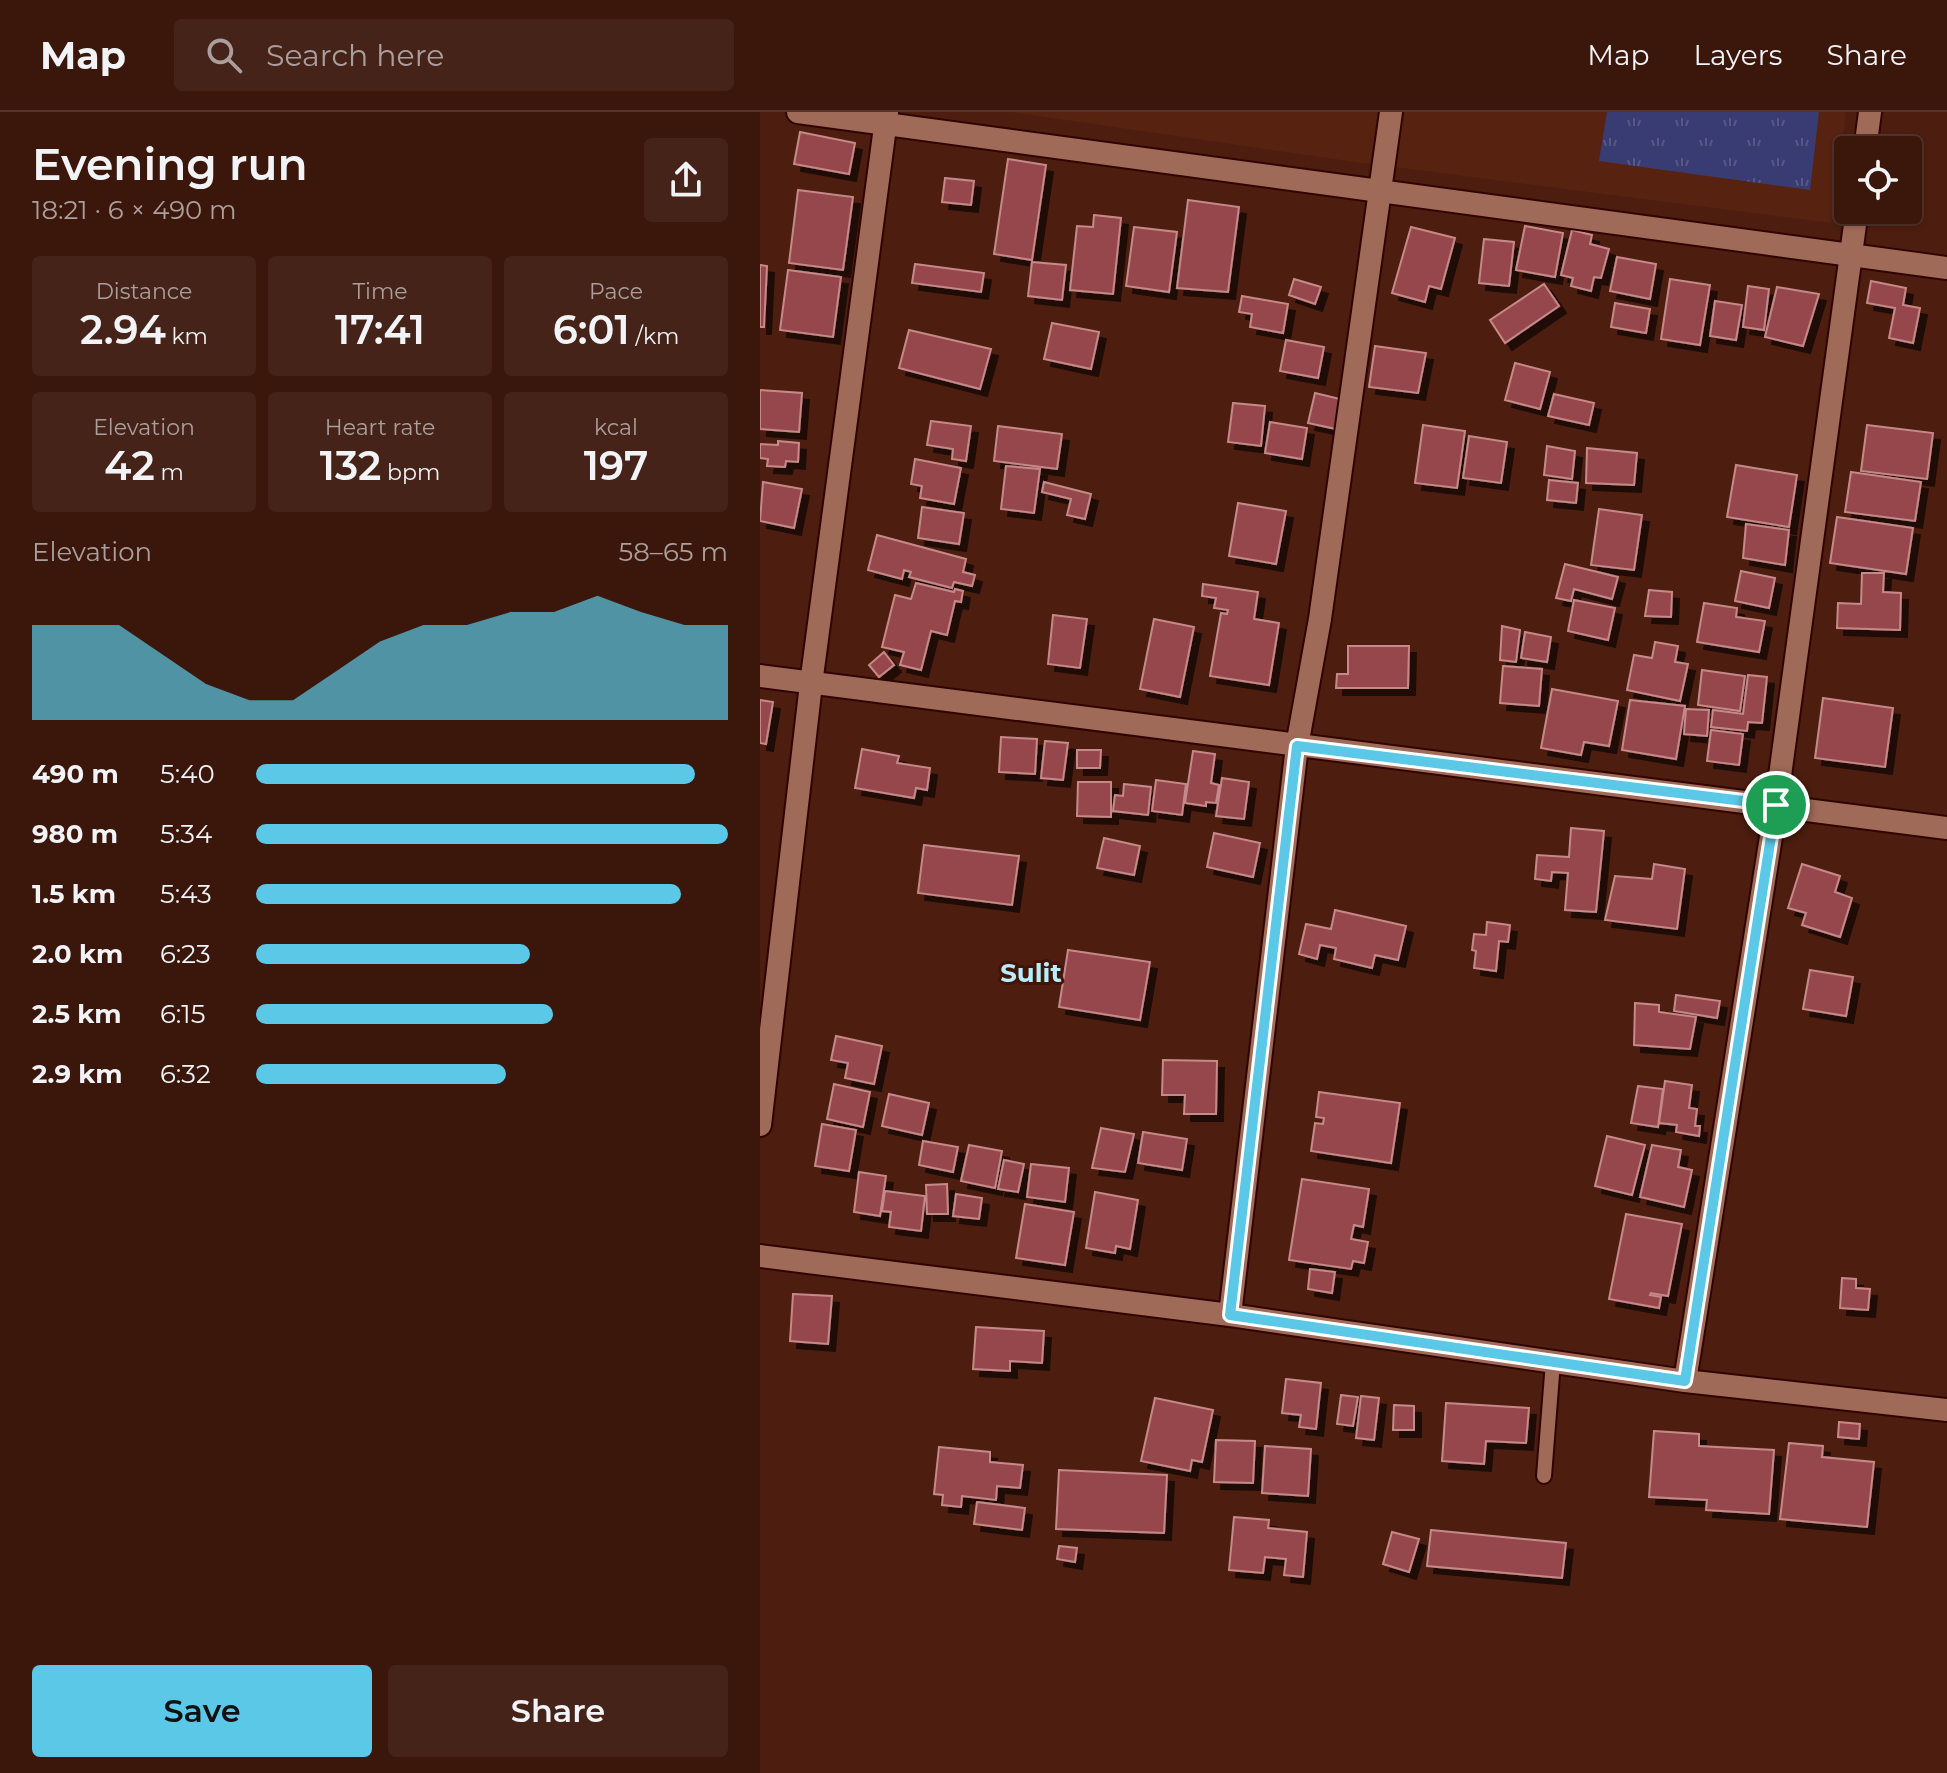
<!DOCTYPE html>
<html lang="en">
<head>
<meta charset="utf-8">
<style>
	:root { --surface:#3a160b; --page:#452319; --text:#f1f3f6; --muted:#ab9f9d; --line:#54352c; --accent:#5ac8e6 }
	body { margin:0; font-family:Montserrat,sans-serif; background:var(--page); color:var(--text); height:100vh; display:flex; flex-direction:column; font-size:30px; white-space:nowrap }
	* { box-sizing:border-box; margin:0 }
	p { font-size:26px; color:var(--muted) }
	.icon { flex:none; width:44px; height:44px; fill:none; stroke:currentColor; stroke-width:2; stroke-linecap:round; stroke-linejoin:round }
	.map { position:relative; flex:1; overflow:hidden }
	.details { display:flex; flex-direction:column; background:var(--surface); width:760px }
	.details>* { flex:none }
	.buttons { position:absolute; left:1074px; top:24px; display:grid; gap:16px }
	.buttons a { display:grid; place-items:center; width:88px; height:88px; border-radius:8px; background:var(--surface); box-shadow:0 2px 6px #0004,0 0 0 2px var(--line); font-size:40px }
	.pin { position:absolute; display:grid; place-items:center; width:68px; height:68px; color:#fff; margin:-34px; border:4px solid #fff; border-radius:50%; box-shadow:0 2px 8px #0007 }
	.round { display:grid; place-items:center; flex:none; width:84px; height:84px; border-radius:8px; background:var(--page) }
	.summary { display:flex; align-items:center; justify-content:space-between; height:136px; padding:0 32px }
	h1 { font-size:44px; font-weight:600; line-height:60px }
	.metrics { display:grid; grid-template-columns:repeat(3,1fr); gap:12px; height:136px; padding:8px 32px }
	.metrics div { display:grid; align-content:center; border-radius:8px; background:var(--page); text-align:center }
	.metrics b { font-size:40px; font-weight:600 }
	.metrics small { font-size:22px; font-weight:400 }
	.metrics p { font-size:22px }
	.chart { height:224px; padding:16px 32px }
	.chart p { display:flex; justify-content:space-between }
	.chart svg { width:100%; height:144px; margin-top:8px; fill:var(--accent); opacity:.7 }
	.primary-button { display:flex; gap:16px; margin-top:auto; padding:16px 32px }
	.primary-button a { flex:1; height:92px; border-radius:8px; background:var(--accent); color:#111; font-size:32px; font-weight:600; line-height:92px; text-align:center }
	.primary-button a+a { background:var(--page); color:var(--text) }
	ul { padding:0 32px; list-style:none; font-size:26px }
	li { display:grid; grid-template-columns:128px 96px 1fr; align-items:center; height:60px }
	li i { height:20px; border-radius:10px; background:var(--accent) }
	header { display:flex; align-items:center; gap:48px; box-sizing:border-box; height:112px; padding:0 40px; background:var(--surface); border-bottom:2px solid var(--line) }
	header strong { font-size:38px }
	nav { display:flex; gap:44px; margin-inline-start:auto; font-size:28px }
	.search { width:560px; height:72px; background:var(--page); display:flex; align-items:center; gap:20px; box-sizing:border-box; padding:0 28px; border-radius:8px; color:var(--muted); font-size:30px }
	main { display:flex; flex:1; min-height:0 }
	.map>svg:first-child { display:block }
	.built { fill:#57220f }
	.park { fill:url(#park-tufts) }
	.building { fill:#96474b; stroke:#c68989; stroke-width:2; filter:url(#shadow) }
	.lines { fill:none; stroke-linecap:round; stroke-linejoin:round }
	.service-casing { stroke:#300400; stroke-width:18 }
	.minor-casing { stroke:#300400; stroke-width:26 }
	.tertiary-casing { stroke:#300400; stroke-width:26 }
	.service { stroke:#a06a58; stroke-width:14 }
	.minor { stroke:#a06a58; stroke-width:22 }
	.tertiary { stroke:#a06a58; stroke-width:22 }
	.route-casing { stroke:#fff; stroke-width:16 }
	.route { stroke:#5ac8e6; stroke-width:10 }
	.labels { text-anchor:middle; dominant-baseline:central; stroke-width:6; stroke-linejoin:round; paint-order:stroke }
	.quarter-label { font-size:26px; font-weight:bold; fill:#b7eeff; stroke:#411405 }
</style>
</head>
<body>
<header>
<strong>Map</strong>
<div class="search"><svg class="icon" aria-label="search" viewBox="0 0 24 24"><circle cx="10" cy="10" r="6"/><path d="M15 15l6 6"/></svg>Search here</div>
<nav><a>Map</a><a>Layers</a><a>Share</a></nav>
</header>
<main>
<section class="details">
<div class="summary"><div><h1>Evening run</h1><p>18:21 · 6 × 490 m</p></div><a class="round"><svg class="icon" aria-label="share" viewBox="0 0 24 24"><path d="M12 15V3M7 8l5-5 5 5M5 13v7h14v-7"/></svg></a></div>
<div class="metrics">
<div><p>Distance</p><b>2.94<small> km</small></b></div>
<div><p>Time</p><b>17:41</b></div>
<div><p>Pace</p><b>6:01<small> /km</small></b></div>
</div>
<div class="metrics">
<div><p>Elevation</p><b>42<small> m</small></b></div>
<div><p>Heart rate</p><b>132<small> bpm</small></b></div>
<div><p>kcal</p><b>197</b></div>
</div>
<div class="chart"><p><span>Elevation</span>58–65 m</p>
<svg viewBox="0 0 160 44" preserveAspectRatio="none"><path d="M0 44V15L10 15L20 15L30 24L40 33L50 38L60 38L70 29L80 20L90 15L100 15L110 11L120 11L130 6L140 11L150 15L160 15V44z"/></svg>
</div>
<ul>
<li><b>490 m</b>5:40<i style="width:93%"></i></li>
<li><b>980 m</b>5:34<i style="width:100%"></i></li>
<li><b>1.5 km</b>5:43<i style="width:90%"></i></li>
<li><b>2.0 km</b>6:23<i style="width:58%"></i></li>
<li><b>2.5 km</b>6:15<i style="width:63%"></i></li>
<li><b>2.9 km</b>6:32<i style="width:53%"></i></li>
</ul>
<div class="primary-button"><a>Save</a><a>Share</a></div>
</section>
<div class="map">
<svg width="1187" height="1661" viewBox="0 0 1187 1661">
	<defs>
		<pattern id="park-tufts" width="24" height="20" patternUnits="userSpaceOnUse" patternTransform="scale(2)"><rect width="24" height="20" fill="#393c73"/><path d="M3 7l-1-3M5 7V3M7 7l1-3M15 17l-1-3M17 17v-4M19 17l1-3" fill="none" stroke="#575886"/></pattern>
		<filter id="shadow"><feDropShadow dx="7" dy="7" stdDeviation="0" flood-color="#0009"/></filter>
	</defs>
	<rect width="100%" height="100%" fill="#4d1e0f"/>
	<path class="built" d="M250,0H1086L1071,111L595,50Z"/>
	<path class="park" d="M847,0H1059L1050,78L839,49Z"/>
	<path class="building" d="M40,20L95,31L89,62L34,52Z
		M248,47L286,53L272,148L234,142Z
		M185,66L214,69L211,93L182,90Z
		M38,78L93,85L83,158L29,151Z
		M428,88L479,95L468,180L417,176Z
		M334,103L361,106L353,182L310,178L317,114L333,115Z
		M765,114L803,121L795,165L756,158Z
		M374,115L417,120L409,180L366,174Z
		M651,115L695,126L681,177L669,174L665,190L632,181Z
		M812,118L832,123L830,132L849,137L841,166L834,165L831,179L811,174L813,166L801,163Z
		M724,127L754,130L749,174L719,171Z
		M857,145L896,152L890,187L850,179Z
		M272,150L306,153L302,188L268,184Z
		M155,152L224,161L221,180L152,171Z
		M0,153L7,154L4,215H0Z
		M28,158L81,165L73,225L20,218Z
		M534,167L561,175L555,192L529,183Z
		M910,167L950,173L940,233L901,227Z
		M1111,169L1146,176L1143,193L1160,196L1153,231L1129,226L1135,196L1107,191Z
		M784,172L799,194L745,231L730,208Z
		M988,174L1009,177L1004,218L983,215Z
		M1017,175L1059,182L1043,234L1005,225Z
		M482,184L528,192L523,221L490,215L492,202L479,200Z
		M955,189L982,193L976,228L950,224Z
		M855,191L890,197L886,221L851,215Z
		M292,211L339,220L331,257L284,247Z
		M149,218L231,237L220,277L139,256Z
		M526,228L564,235L558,266L520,259Z
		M615,234L666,241L658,281L609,275Z
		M755,251L790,260L780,297L745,288Z
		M0,278L42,281L39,320L0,317Z
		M555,281L584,288L576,317L548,311Z
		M794,282L834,291L829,313L788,304Z
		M473,291L505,294L501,334L468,330Z
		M171,309L211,314L206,349L192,347L193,337L167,333Z
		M510,310L547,316L542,347L505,341Z
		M663,313L705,319L697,376L655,371Z
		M1107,313L1173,321L1167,367L1101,359Z
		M238,314L302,322L297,357L234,349Z
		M709,324L747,330L741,371L703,366Z
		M18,329L39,331L38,350L26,349L25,355L7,354L8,347L0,346V332L18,333Z
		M787,334L815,339L812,367L784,363Z
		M827,336L877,341L874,373L826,371Z
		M155,347L201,356L194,392L160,386L162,374L151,372Z
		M976,353L1037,363L1029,415L967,405Z
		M246,354L280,357L274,401L241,397Z
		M1091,360L1161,370L1155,409L1085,400Z
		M789,368L818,371L816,391L787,388Z
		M3,370L42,377L34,416L0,409Z
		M284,370L331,382L325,407L307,403L311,387L282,380Z
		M478,391L526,399L516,452L469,444Z
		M162,395L204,401L199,432L158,426Z
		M839,397L882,403L874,458L831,453Z
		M1077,405L1153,416L1146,462L1070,451Z
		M986,412L1029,418L1025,453L983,446Z
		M117,423L206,447L203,460L215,463L212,474L194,470L192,476L149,465L151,460L144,458L142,467L108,458Z
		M805,452L858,465L852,487L814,477L811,489L796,486Z
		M981,459L1015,466L1009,496L975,489Z
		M1102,461H1124L1123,480L1141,481L1140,518L1077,516L1078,491L1101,492Z
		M156,471L194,480L195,477L203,479L201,490L195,489L187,523L171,519L161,558L140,553L144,540L122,535L135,483L151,487Z
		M443,472L498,480L494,507L519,511L509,573L450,564L461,501L467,502L468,498L454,496L456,486L442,484Z
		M889,478L912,480L911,505L885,504Z
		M814,488L855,496L848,528L808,519Z
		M944,491L977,496L976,505L1005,509L999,540L937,530Z
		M293,503L327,507L320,556L288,552Z
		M394,507L434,515L420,585L380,577Z
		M742,514L760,518L756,550L740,548Z
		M765,520L791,525L787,550L761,546Z
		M895,530L918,534L915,550L928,552L920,589L867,578L874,543L892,546Z
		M588,534H649L648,576H576L577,562H588Z
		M124,540L134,553L119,565L109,553Z
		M743,554L782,557L779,594L740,591Z
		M942,558L985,564L980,599L938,593Z
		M988,563L1007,565L1002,611L988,610L987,619L951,615L953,598L983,602Z
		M792,577L858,589L849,634L824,630L821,643L781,636Z
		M1063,586L1133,596L1125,655L1055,646Z
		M0,588L13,590L6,632L0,631Z
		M870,588L925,594L916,647L862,638Z
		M926,597L949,598L947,624L924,622Z
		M951,618L983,622L979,653L947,649Z
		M241,625L277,627L275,662L239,660Z
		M285,629L308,631L303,668L281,666Z
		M102,637L139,644L137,651L170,656L167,678L156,676L154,686L95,676Z
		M317,638H341L340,656H317Z
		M433,639L455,642L451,671L459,673L456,691L446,690V694L425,691Z
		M462,666L489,670L484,707L456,704Z
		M396,668L426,672L422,703L392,699Z
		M318,670H351V705L317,704Z
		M364,672L391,675L388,703L353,699L355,683L363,684Z
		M811,716L844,719L836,800L805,798L808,761L792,760L791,769L775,767L777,743L809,745Z
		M454,721L500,731L493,765L447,755Z
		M344,726L380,734L374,763L337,756Z
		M164,733L259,744L252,793L158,781Z
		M894,752L925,757L917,817L845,808L855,764L892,767Z
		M1042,752L1080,764L1075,780L1092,786L1080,825L1042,813L1046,801L1028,796Z
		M575,798L646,814L638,848L615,843L612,856L574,847L576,836L560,833L557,847L539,842L546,812L571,817Z
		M727,810L750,813L748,830L739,829L736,859L714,856L716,839L712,838L714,822L726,823Z
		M308,838L390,850L380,908L299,895Z
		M1050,858L1093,865L1086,904L1043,897Z
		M916,883L960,889L957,906L914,899Z
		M875,891L899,893V900L936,905L930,937L874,933Z
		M76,924L122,934L114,972L85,966L88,951L71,948Z
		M403,948L457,949L456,1002H424L425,983H402Z
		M905,969L932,973L929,996L937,997L935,1014H940L939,1024L916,1020L917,1013L899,1011Z
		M74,972L110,980L103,1015L67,1007Z
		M878,974L903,977L898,1015L871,1011Z
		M559,980L640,991L631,1051L551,1039L555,1011L563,1012L564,1006L556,1005Z
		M129,982L169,991L162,1023L122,1014Z
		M62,1012L96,1018L89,1059L55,1054Z
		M341,1016L374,1022L365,1060L332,1056Z
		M383,1020L427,1027L422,1058L378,1051Z
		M847,1024L885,1033L872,1083L835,1074Z
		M163,1029L198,1035L193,1060L159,1053Z
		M209,1033L242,1039L235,1076L201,1069Z
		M892,1033L921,1038L918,1055L932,1058L924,1095L880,1085Z
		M244,1048L264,1052L258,1080L238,1077Z
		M271,1052L309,1056L305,1090L267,1085Z
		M99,1060L126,1064L120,1104L94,1100Z
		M542,1067L609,1077L603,1115L594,1113L591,1127L608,1130L604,1151L593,1149L591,1157L529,1148Z
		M187,1072L188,1102H167L166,1073Z
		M125,1079L165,1084L161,1119L129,1115L131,1100L122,1099Z
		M335,1080L378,1088L370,1137L356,1134L355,1141L326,1136Z
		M196,1082L222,1086L219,1107L193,1104Z
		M265,1092L314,1100L305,1153L256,1146Z
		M866,1102L922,1112L908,1184L891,1181L890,1183L901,1185L899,1196L849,1187Z
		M550,1157L575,1160L572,1181L548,1177Z
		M1082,1166L1096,1167V1176L1110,1177L1108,1198L1080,1196Z
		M33,1182L72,1184L68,1232L30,1229Z
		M216,1215L284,1219L282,1251L250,1249V1259L213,1257Z
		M526,1267L561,1271L556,1317L539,1315L541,1303L522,1301Z
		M581,1283L598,1285L593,1314L577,1312Z
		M601,1284L619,1286L614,1328L596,1326Z
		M395,1286L453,1298L442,1350L432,1348L430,1359L381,1349Z
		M686,1291L769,1296L766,1331L726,1329L724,1352L682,1349Z
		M634,1293L654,1294V1318H633Z
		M1079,1310L1100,1312L1099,1327L1078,1325Z
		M894,1319L939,1322V1334L1014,1338L1009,1402L946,1398L947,1388L889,1385Z
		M456,1328L495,1329L493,1371L454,1370Z
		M1029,1331L1063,1334L1062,1345L1114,1350L1107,1415L1020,1407Z
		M505,1334L551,1337L548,1384L502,1381Z
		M179,1335L230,1340V1350L263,1353L260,1376L237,1374L236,1388L202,1384L201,1395L182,1393L183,1383L174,1382Z
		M299,1358L407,1363L404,1421L296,1417Z
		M217,1390L265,1396L262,1418L214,1412Z
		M474,1405L509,1408L508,1416L547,1420L543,1465L524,1463L526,1447L505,1445L503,1461L469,1458Z
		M671,1418L806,1431L802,1466L667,1454Z
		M632,1420L659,1427L649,1460L623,1452Z
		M299,1434L317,1436L315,1450L297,1447Z"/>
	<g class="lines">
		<defs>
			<path id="service" d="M784,1364L793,1250"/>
			<path id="minor" d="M38,0L1187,156
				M1105,38L1110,0
				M0,564L1187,716
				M0,1144L470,1203L925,1269L1187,1298
				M470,1203L537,634L560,507L631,0
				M925,1269L1016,693L1097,98"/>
			<path id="tertiary" d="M0,1013L51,572L127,0"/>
		</defs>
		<use href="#service" class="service-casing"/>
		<use href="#minor" class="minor-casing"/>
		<use href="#tertiary" class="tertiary-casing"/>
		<use href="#service" class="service"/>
		<use href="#minor" class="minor"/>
		<use href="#tertiary" class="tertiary"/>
	</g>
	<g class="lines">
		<defs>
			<path id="route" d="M537,634L1016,693L925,1269L470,1203Z"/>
		</defs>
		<use href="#route" class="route-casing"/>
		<use href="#route" class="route"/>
	</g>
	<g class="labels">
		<g class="quarter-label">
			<text x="271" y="861">Sulit</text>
		</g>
	</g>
</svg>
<div class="buttons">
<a><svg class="icon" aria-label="locate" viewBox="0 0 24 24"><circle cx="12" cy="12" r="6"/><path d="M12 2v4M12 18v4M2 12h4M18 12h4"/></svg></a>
</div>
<div class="pin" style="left:1016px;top:693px;background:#1e9e55"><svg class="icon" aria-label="arrive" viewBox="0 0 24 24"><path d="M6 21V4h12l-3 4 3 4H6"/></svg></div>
</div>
</main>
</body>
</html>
